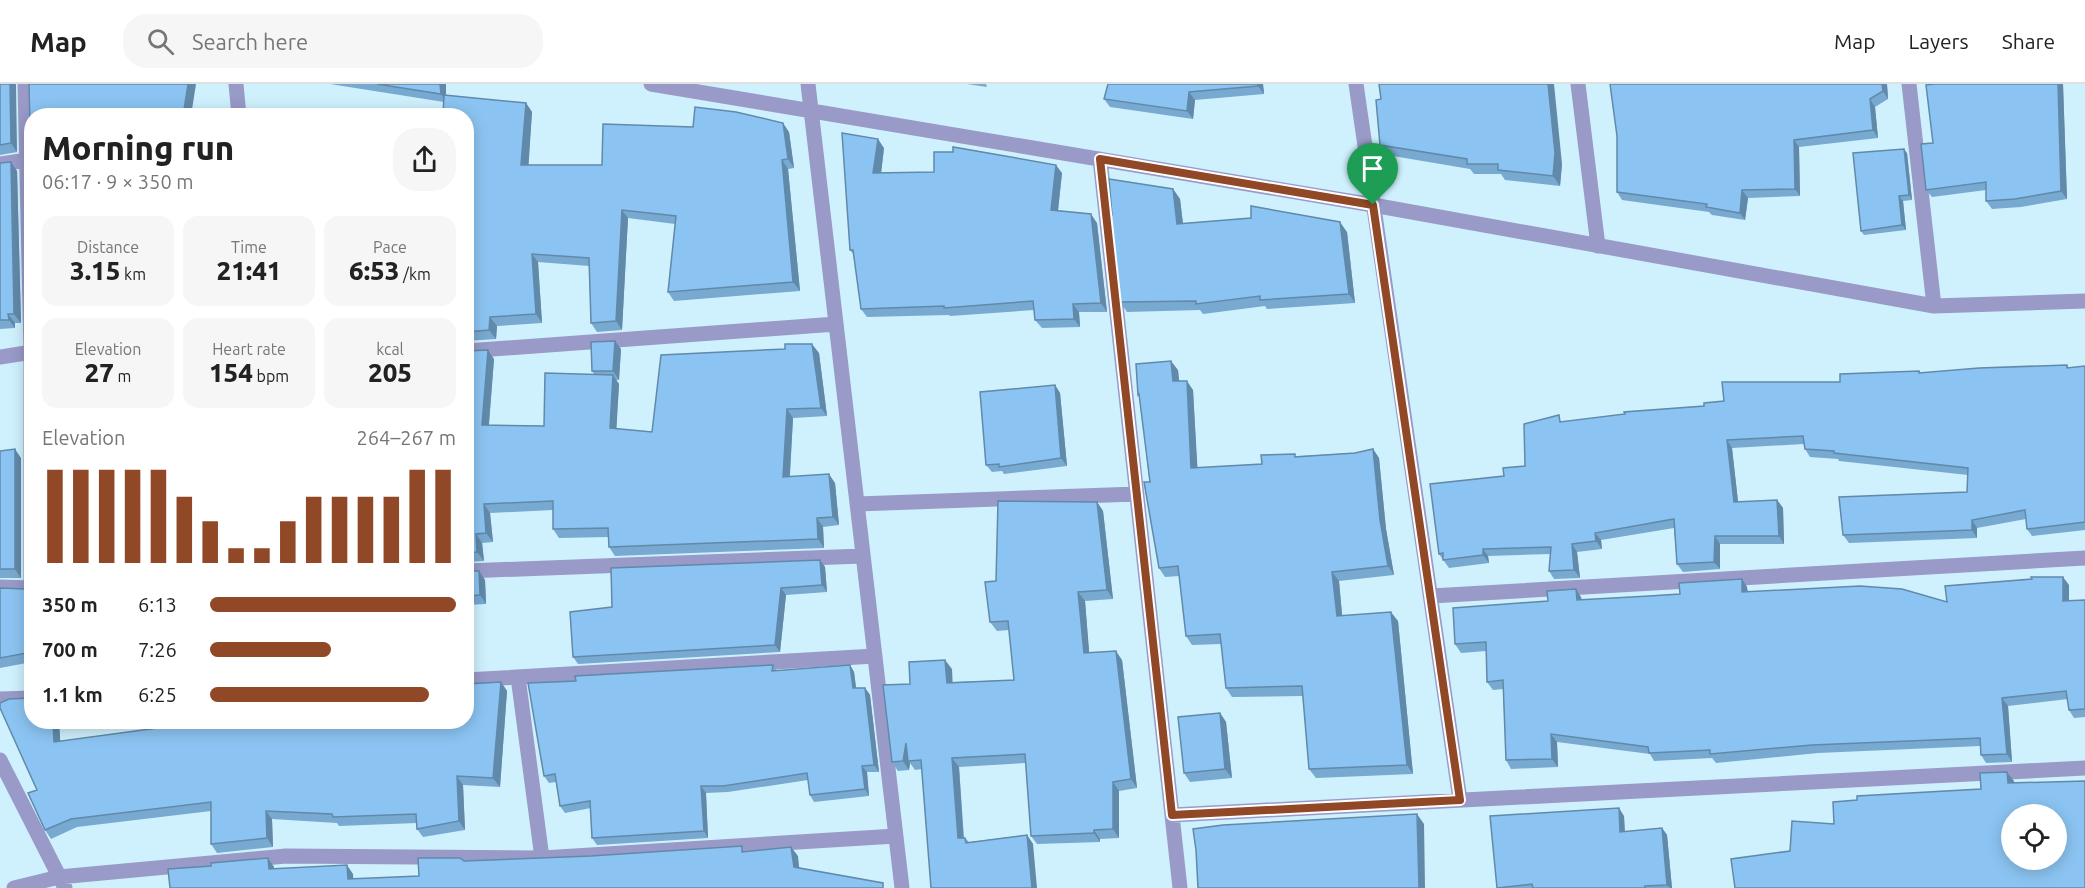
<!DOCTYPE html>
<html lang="en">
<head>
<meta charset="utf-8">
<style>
	:root { --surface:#fff; --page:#f6f6f6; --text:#222; --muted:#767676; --line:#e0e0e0; --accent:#904826 }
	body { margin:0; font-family:Ubuntu,sans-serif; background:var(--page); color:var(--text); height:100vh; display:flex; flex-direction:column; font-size:22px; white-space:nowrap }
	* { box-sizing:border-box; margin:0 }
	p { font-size:20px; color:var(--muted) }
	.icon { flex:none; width:33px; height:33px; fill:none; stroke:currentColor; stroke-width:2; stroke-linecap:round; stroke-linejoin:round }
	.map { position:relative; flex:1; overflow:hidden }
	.sheet { position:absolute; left:24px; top:24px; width:450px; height:621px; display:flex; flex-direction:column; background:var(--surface); border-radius:24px; box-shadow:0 3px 15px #0003 }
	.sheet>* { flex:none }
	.buttons { position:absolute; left:2001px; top:720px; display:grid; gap:12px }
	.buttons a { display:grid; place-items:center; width:66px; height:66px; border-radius:50%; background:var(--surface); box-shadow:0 3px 15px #0003; font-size:30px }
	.pin { position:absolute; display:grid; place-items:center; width:51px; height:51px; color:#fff; margin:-62px -26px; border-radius:50% 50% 50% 0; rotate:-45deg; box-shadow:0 0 6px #0007 }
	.pin .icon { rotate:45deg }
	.round { display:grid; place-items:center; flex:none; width:63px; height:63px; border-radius:24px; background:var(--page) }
	.overview { display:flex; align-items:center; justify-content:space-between; height:102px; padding:0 18px }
	h1 { font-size:33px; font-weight:800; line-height:45px }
	.metrics { display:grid; grid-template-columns:repeat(3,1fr); gap:9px; height:102px; padding:6px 18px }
	.metrics div { display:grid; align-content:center; border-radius:15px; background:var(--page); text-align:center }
	.metrics b { font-size:26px; font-weight:800 }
	.metrics small { font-size:16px; font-weight:400 }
	.metrics p { font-size:16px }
	.chart { height:168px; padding:12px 18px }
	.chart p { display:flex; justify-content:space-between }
	.chart svg { width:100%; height:108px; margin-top:6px; stroke:var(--accent); stroke-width:6 }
	ul { padding:0 18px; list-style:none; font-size:20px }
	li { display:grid; grid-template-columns:96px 72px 1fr; align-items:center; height:45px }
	li i { height:15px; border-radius:8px; background:var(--accent) }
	header { display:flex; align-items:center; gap:36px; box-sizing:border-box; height:84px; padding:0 30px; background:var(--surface); border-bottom:2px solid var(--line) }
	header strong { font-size:28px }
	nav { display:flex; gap:33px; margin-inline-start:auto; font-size:21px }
	.search { width:420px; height:54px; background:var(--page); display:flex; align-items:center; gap:15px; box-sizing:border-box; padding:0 21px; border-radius:24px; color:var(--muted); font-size:22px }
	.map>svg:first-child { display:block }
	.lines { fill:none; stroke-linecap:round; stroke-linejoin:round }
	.street { stroke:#999ac8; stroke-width:15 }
	.wall { fill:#78a9d0 }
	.shaded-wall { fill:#6189a9 }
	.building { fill:#8bc4f2; stroke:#6189a9; stroke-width:1.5; fill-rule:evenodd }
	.route-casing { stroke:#fff; stroke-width:12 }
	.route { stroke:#904826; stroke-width:8 }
</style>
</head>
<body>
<header>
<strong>Map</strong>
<div class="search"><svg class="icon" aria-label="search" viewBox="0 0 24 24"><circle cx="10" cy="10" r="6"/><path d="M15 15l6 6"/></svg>Search here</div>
<nav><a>Map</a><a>Layers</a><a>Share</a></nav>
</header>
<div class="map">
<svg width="2085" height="804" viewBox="0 0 2085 804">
	<rect width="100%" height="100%" fill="#cff1fe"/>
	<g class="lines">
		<path class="street" d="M25,0L31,268V504
			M236,0L239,32
			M651,0L1373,121L1934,222L2085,217
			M808,0L902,804
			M1356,0L1460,716
			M1578,0L1598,162
			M1909,0L1934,222
			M1100,75L1180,804
			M0,80L27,76
			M466,267L836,240
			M0,273L32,268
			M857,420L1137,410
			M466,487L863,472
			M0,503L32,504
			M1431,512L2085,474
			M518,593L542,774
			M466,596L875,572
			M0,615L32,614
			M0,676L65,804
			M1172,731L2085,684
			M14,804L59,793L286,772L542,774L896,752"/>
	</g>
	<path class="wall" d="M0,0L17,68L0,71Z
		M330,0H446V11L526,19L532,28L528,81H602L789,48L794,84L788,85L800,207L674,217L668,208L675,140L628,134L622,246L597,248L591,239L589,182L538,178L542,239L497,242L496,255L466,257V32L444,18Z
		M967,0H986L987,3Z
		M1108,0H1263L1264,10L1195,16L1193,35L1110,23L1104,15Z
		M1887,0L1888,15L1875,23L1878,54L1799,63L1800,112L1748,114L1745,136L1712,131L1709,128L1622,116L1617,108V52Z
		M2063,0L2067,115L2021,123L1992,125L1986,117V106L1932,113L1926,106L1933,59Z
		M1381,15L1562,80L1560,102L1505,96L1501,90H1474L1470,85L1387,71L1380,61Z
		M884,64L881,89H1062L1058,127L1097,139L1107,228H1079L1080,243L1042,244L1035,236L1034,226L950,232L949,231L867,233L861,225L854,171L850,166Z
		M1907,69L1912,116L1903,117L1906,146L1864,151L1861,147Z
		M0,79L17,87L21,239H15V244L0,245Z
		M1173,105L1180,115L1183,139L1347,148L1355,219L1267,225L1265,222L1203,230L1200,226L1127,228L1120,218L1112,131Z
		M621,265L619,296H616L619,300L616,345L652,348L819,269L827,332L793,334L790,393L835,399L839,441L823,443L824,464L615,472L609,463V453L559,454L553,445V426L490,429L493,458L482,459L484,477L466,478V267L494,275L489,341L544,342L594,290L592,287Z
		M2067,281L2069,284L2085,282V446L2032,452L2027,445L2026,435L1977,444V454L1849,459L1843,451L1967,408L1968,391L1839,377L1838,375L1810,373L1805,365L1804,360L1732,364L1738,418L1777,416L1783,424L1784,460H1720V485L1683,488L1677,480L1674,444L1601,456L1602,465L1577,468L1580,494L1554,495L1549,487L1551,470L1488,472L1489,479L1449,484L1439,470L1504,392L1525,382L1563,338L1704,322L1724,317L1919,287L1921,289Z
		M1178,286L1179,297L1193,306L1197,384L1262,380L1297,372L1355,369L1373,365L1379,374L1386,445L1394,491L1339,497L1342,531L1398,537L1413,690L1316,694L1309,685L1303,612L1232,613L1226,604L1221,560L1192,561L1186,552L1179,492L1165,493L1159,484L1140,313L1138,311Z
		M1055,301L1060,309L1067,382L1004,390L1002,387L992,388L986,381Z
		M0,367L21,374V494H0Z
		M1097,418L1103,427L1113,515L1085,517L1089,569L1122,576L1137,704L1119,707V754L1100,755V758L1037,760L1031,752L1026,679L959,683L964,754H965L969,758L1027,751L1033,760L931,804L922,685L915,686L910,679L909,686L898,687L892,678L910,600L952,585V598L1014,596L1009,546L997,547L990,538L996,497Z
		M820,476L825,483L827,508L786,511L780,568L578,580L573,573L612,523Z
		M466,487H479L485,496L486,520L466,521Z
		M1742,495L1747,503L1748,508L1947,518L2069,501V517L2085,516V633L2074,634L2069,626L2068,615L2008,622L2012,678L1986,679L1981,671L1980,662L1818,669L1716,679L1712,674L1654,677L1650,670L1557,658L1558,683L1511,685L1506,676L1503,605L1493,606L1487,598L1486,567L1461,569L1455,560L1548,517L1581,513L1582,516L1649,512L1680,510Z
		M32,501V578L0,584V504L25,505Z
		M773,581L777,587L850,581L854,588L856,604H865L870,611L879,688H867L869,712L814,718L810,711L808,696L728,708L706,709L708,754L597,761L592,754L591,724L565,729L560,722L556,698L549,699L544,692L576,597Z
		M501,598L507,607L500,703L463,701L465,746L423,753L417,745V739L339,742L337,739L272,735L273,763L217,769L211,760V727L77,743L51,755L45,746L37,706L59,638L60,657Z
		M1220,629L1226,638L1232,694L1190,698L1184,689Z
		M1624,732L1625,748L1662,744L1667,751L1672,804H1497Z"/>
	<path class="shaded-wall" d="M10,0H16L17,68L11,59Z
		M188,0H196L191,32H183Z
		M440,0H446V18L441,10Z
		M1258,0H1263L1264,10L1258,2Z
		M1548,0H1554L1562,80L1560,102L1553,92Z
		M1882,0H1887L1888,15L1883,7Z
		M2058,0H2063L2067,115L2061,107Z
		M1189,8L1195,16L1193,35L1187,27Z
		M1870,15L1875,23L1878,54L1873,46Z
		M526,19L532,28L528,90L521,81Z
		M783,39L789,48L794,84L788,75Z
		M878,55L884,64L880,98L873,89Z
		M1794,56L1799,63L1800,112L1795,105Z
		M1904,65L1907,69L1912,116L1909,111Z
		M782,76L788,85L800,207L793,198Z
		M11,78L17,87L21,239L14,230Z
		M1056,81L1062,89L1057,135L1051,126Z
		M1173,105L1180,115L1184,149L1177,140Z
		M1742,106L1748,114L1745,136L1740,129Z
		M1899,112L1903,117L1906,146L1902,141Z
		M622,126L628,134L622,246L616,237Z
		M1091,130L1097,139L1107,228L1101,219Z
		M1340,138L1347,148L1355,219L1349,210Z
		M532,170L538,178L542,239L536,230Z
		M1073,220L1079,228L1080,243L1074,235Z
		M8,230L15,239V244L9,236Z
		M490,233L497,242L496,255L489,246Z
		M615,257L621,265L619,296L613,287Z
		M812,260L819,269L827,332L821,324Z
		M488,266L494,275L488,350L482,341Z
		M1171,277L1178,286L1180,306L1173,297Z
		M613,291L619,300L616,353L610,344Z
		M1187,297L1193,306L1198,393L1191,384Z
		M1055,301L1060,309L1067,382L1061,374Z
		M787,325L793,334L789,402L783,393Z
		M1727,356L1732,364L1739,426L1734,418Z
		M15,365L21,374V494L15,485Z
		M1373,365L1379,374L1386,445L1394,491L1388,482L1380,436Z
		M829,390L835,399L839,441L833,433Z
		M1777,416L1783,424L1784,460L1779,452Z
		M1097,418L1103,427L1113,515L1107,506Z
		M484,420L490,429L493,458L486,449Z
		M817,434L823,443L824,464L818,455Z
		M1972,436L1977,444V454L1972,446Z
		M1595,449L1601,456L1602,465L1596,457Z
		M476,450L482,459L484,477L477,468Z
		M1715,452L1720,460V485L1714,478Z
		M1572,460L1577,468L1580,494L1574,486Z
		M1483,465L1488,472L1489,479L1483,471Z
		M820,476L825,483L827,508L822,501Z
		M479,487L485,496L486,520L480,511Z
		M1332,488L1339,497L1343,541L1337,532Z
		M2063,493L2069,501V525L2063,517Z
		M1742,495L1747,503L1748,516L1742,508Z
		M781,504L786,511L780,568L775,561Z
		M1576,505L1581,513L1582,524L1577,516Z
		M1078,508L1085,517L1090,578L1084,569Z
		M1391,528L1398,537L1413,690L1407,681Z
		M1116,567L1122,576L1137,704L1131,695Z
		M945,576L952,585L953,607L947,599Z
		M850,581L854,588L857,611L853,604Z
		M501,598L507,607L500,703L493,694Z
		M865,604L870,611L879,688L874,681Z
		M2002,614L2008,622L2012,678L2007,670Z
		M1220,629L1226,638L1232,694L1225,685Z
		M53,638H59L61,667L54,658Z
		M1551,650L1557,658L1558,683L1552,675Z
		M906,659L908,677L910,679L909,686L903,677Z
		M952,674L959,683L964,763L958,754Z
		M862,682L867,688L869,712L865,705Z
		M2007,688L2014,697L2015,709L2008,699Z
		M457,692L463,701L465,746L459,737Z
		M1113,698L1119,707V754L1113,745Z
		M701,702L706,709L708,754L704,747Z
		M1619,724L1624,732L1625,755L1620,748Z
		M266,727L272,735L273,763L267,754Z
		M1417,730L1424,740L1425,804H1419Z
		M1662,744L1667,751L1672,804H1670L1667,801Z
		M1094,746L1100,755V758L1094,749Z
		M1027,751L1033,760L1037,804H1032Z
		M791,763L798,772L800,792L794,783Z
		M268,774L274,783L275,794L269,785Z
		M347,781L353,790L354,804L348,795Z"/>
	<path class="building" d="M0,0H10L11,59L0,61Z
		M29,0H188L183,32H32V123Z
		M377,0H440L441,10Z
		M1108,0H1258V2L1189,8L1187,27L1104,15Z
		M1379,0H1548L1555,69L1553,92L1498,86V80H1467V75L1380,61L1376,16L1381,15Z
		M1610,0H1882L1883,7L1870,15L1873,46L1794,56L1795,105L1742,106L1740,129L1706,123L1707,120L1617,108V52Z
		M1935,0H2058L2061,107L2015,115L1986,117V98L1926,106L1921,60L1933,59L1926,1Z
		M444,11L526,19L521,81H602L603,40L693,43L695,23L736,28L783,39L788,75L782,76L793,198L668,208L676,132L622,126L616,237L591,239L589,174L532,170L536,230L490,233L489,246L466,248V32H443Z
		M842,49L878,55L873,89L934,88V68H953V63L1056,81L1051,126L1091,130L1101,219L1073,220L1074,235L1035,236L1033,217L944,224V222L861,225L853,166H850Z
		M1904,65L1909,111L1899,112L1902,141L1861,147L1853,69Z
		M11,78L14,230H8L9,236H0V79Z
		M1109,95L1173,105L1177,140L1251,134V122L1340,138L1349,210L1260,216V212L1196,220V217L1120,218L1110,131H1112Z
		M615,257L613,287H592L591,258Z
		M785,260H812L821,324L787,325L783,393L829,390L833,433L817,434L818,455L609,463L608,444L553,445V417L484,420L486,449L476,450L477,468L466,469V267L488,266L482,341L544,342L545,289L613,291L610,344L652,348L661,271L785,265Z
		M1171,277L1173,297H1187L1191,384L1262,380L1261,371L1295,370V373L1355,369L1373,365L1380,436L1388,482L1332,488L1337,532L1391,528L1407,681L1309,685L1302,602L1226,604L1220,550L1186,552L1178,482L1159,484L1144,398H1150L1139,310L1138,311L1136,280Z
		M2067,281V284L2085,282V438L2027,445L2025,426L1972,436V446L1843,451L1839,413L1967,408L1968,384L1834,369V367L1805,365L1803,352L1727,356L1734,418L1777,416L1779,452H1715L1714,478L1677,480L1674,435L1595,449L1596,457L1572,460L1574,486L1549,487L1551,463L1483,465V471L1443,476V469L1439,470L1430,400L1504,392L1503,384L1525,382L1524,340L1559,331L1560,338L1625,330L1624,328L1704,322V319L1724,317L1722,298H1840V290L1919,287V289L1979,284Z
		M1055,301L1061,374L999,383V380L986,381L980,308Z
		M15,365V485H0V367Z
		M998,417L1097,418L1107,506L1078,508L1084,569L1116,567L1131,695L1113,698V745L1094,746V749L1031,752L1025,670L952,674L958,754H965L966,759L1027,751L1032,804H931L921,676L908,677L906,659L903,677L892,678L883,601L910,600L909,578L945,576L947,599L1014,596L1008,537L990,538L985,498L996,497Z
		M820,476L822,501L781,504L775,561L573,573L570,528L612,523L611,484Z
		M466,487H479L480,511L466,512Z
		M2031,493H2063V517L2085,516V625L2069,626L2066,607L2002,614L2007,670L1981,671L1980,654L1812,661L1710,670V666L1649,669L1648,663L1551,650L1552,675L1506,676L1503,596L1487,598L1486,558L1455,560L1453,524L1548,517L1547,507L1576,505L1577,516L1649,512L1680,510L1679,499L1742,495V508L1860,502L1902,505L1947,518L1945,502L2032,495Z
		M32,501V568L0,574V504L25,505Z
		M773,581L772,587L850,581L853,604H865L874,681L862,682L865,705L810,711L807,689L723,702H701L704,747L592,754L590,717L560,722L555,690L544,692L528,599L576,597L575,592Z
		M501,598L493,694L457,692L459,737L417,745L416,730L333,733L332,730L266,727L267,754L211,760V718L71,735L45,746L28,709L37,706L0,624V619L9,615L30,614L32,612V638H53L54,658L202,638H466V600Z
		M1220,629L1225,685L1184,689L1178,633Z
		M2007,688L2008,699L2085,697V804H1735L1731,775L1790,767L1792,737L1834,740L1833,718L1857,716V712L1981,705L1980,689ZM2012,730H2056V776H2012Z
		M1619,724L1620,748L1662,744L1667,801L1645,802V804H1533L1532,800L1497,804L1490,732Z
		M1417,730L1419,804H1198L1196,766L1193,745L1223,741Z
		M742,762V768L791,763L794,783L883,799V804H170L168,785L211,782V779L268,774L269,785L347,781L348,795L419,792L418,774H460L464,777L591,772Z"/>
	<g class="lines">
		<defs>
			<path id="route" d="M1100,75L1373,121L1460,716L1172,731Z"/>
		</defs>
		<use href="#route" class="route-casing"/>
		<use href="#route" class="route"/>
	</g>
</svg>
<div class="buttons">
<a><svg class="icon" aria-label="locate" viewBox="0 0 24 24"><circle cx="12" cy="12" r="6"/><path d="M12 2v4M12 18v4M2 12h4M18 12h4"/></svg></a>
</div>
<div class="pin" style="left:1373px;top:121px;background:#1e9e55"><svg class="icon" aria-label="arrive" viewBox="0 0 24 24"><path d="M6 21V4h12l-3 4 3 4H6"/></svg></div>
<section class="sheet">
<div class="overview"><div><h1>Morning run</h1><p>06:17 · 9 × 350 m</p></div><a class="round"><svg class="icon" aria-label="share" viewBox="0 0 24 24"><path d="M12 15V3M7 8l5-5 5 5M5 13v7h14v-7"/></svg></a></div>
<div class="metrics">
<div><p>Distance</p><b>3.15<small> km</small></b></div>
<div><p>Time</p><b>21:41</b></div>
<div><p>Pace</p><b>6:53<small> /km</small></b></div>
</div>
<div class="metrics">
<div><p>Elevation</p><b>27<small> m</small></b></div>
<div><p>Heart rate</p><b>154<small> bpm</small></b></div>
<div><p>kcal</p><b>205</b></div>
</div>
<div class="chart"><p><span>Elevation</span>264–267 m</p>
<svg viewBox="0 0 160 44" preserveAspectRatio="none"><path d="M5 44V6M15 44V6M25 44V6M35 44V6M45 44V6M55 44V17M65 44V27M75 44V38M85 44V38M95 44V27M105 44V17M115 44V17M125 44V17M135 44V17M145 44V6M155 44V6"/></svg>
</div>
<ul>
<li><b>350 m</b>6:13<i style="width:100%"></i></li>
<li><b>700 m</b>7:26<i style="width:49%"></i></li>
<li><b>1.1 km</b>6:25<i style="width:89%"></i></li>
</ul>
</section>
</div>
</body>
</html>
